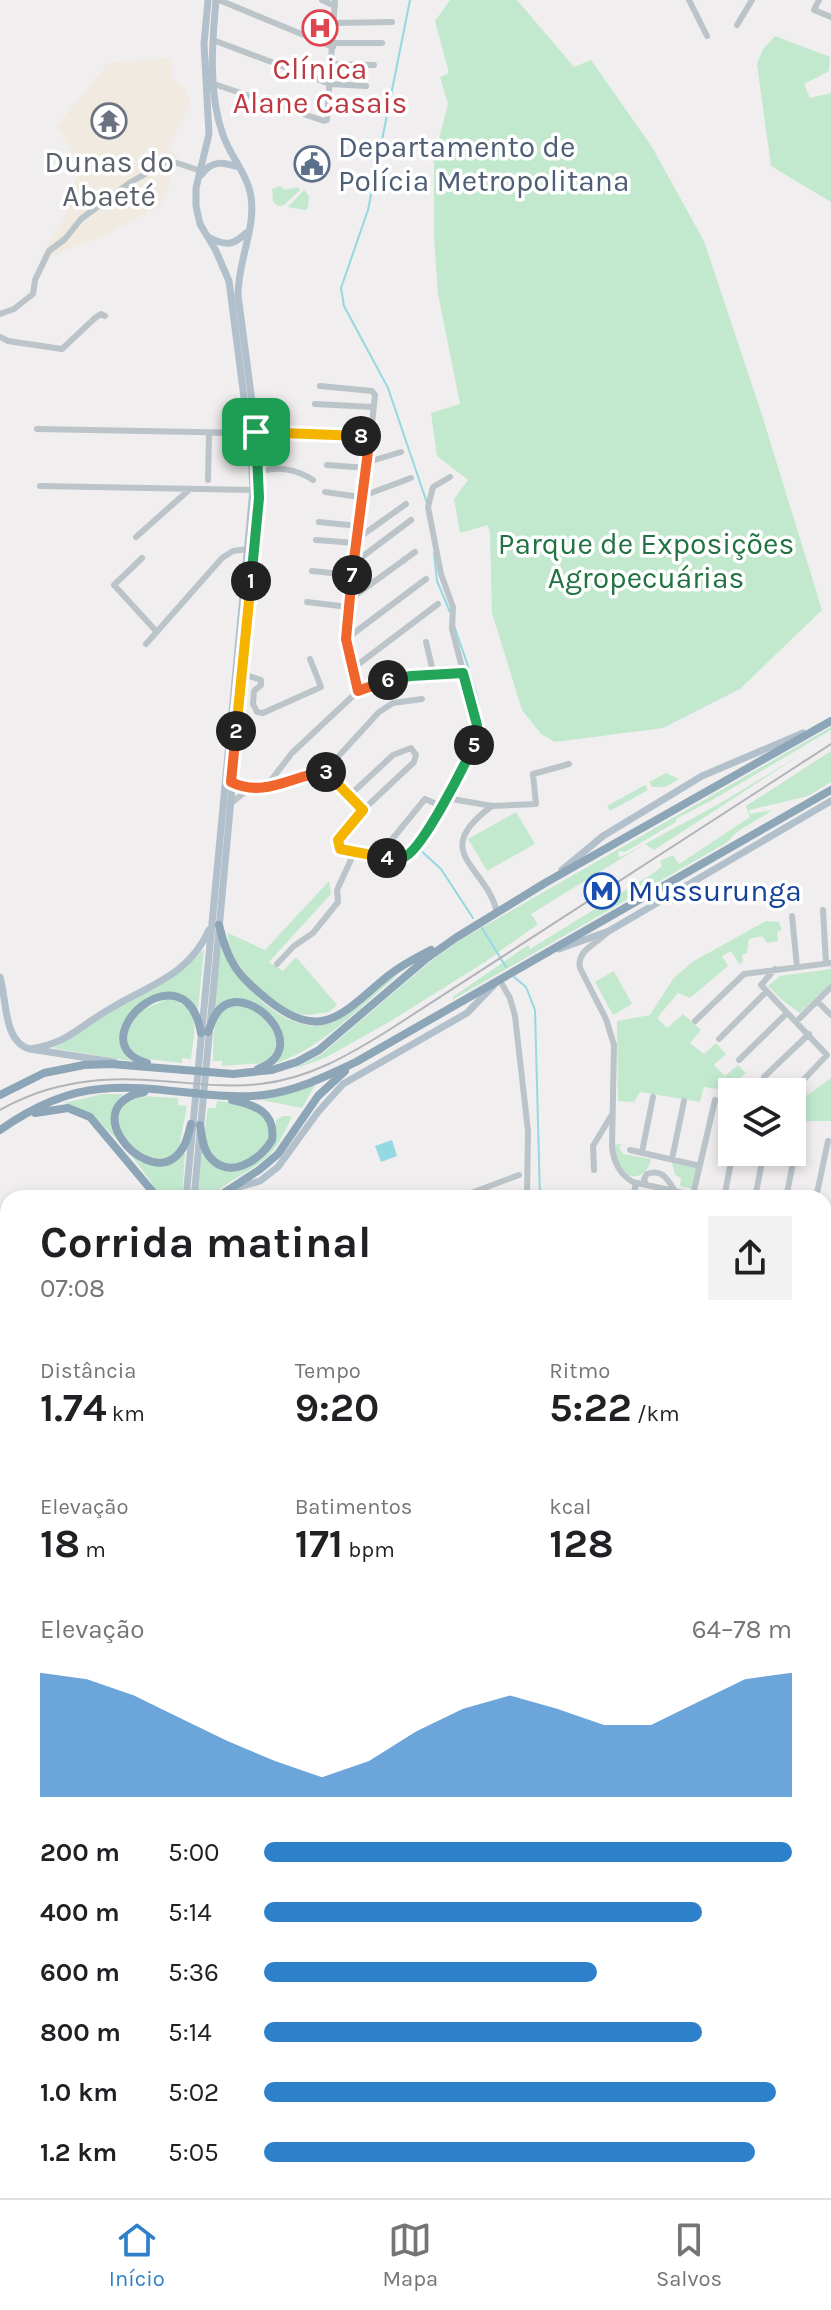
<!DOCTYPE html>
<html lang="pt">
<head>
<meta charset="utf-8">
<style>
	:root { --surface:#fff; --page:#f2f2f2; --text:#202124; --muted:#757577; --line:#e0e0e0; --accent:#2e80cb }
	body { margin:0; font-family:Karla,sans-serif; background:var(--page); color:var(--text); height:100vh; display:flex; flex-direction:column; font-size:30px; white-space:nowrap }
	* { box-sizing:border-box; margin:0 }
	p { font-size:26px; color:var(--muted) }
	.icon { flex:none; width:44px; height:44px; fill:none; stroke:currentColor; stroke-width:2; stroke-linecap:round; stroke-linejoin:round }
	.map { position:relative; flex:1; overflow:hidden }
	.side { position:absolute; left:0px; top:1190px; width:832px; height:1008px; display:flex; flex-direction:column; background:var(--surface); border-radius:24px 24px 0 0; box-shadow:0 4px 12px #0003 }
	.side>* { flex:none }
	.fabs { position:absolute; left:718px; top:1078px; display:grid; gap:16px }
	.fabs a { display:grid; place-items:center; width:88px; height:88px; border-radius:0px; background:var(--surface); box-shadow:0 4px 12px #0003; font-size:40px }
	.pin { position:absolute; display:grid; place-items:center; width:68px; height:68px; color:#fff; margin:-34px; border-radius:16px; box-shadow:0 4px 12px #0006 }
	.km { position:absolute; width:40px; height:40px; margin:-20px; border-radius:50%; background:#222; color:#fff; font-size:22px; line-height:40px; text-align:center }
	.round { display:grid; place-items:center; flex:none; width:84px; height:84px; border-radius:0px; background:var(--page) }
	.summary { display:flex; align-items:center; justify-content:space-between; height:136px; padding:0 40px }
	h1 { font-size:44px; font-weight:700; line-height:60px }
	.figures { display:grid; grid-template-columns:repeat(3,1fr); gap:12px; height:136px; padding:8px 40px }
	.figures div { display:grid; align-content:center }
	.figures b { font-size:40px; font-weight:700 }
	.figures small { font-size:22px; font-weight:400 }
	.figures p { font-size:22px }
	.chart { height:224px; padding:16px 40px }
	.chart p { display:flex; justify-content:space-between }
	.chart svg { width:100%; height:144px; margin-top:8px; fill:var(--accent); opacity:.7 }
	ul { padding:0 40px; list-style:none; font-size:26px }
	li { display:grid; grid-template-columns:128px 96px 1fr; align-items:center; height:60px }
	li i { height:20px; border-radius:10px; background:var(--accent) }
	.dock { display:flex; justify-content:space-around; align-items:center; height:112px; border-top:2px solid var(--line); background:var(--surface); font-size:22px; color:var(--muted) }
	.dock a { display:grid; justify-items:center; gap:4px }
	.dock .active { color:var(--accent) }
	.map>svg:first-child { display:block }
	.green { fill:#c2e9ce }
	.sand { fill:#f0eae1 }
	.water { fill:#94d8e1 }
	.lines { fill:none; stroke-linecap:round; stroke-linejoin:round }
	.stream { stroke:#94d8e1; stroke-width:2 }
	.minor { stroke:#bbc4c9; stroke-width:6 }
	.major { stroke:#b1c0ca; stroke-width:7 }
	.highway { stroke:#8ca5b7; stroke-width:8 }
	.rail { stroke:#b1b4b8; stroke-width:2 }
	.split-1-casing { stroke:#fff; stroke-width:16 }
	.split-2-casing { stroke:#fff; stroke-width:16 }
	.split-3-casing { stroke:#fff; stroke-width:16 }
	.split-4-casing { stroke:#fff; stroke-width:16 }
	.split-5-casing { stroke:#fff; stroke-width:16 }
	.split-6-casing { stroke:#fff; stroke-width:16 }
	.split-7-casing { stroke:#fff; stroke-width:16 }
	.split-8-casing { stroke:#fff; stroke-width:16 }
	.split-9-casing { stroke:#fff; stroke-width:16 }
	.split-1 { stroke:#22a559; stroke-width:10 }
	.split-2 { stroke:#f5b400; stroke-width:10 }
	.split-3 { stroke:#f0652b; stroke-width:10 }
	.split-4 { stroke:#f5b400; stroke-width:10 }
	.split-5 { stroke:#22a559; stroke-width:10 }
	.split-6 { stroke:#22a559; stroke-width:10 }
	.split-7 { stroke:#f0652b; stroke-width:10 }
	.split-8 { stroke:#f0652b; stroke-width:10 }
	.split-9 { stroke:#f5b400; stroke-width:10 }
	.labels { text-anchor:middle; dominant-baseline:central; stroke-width:7; stroke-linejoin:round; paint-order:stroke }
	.health-label { font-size:30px; fill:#be3a42; stroke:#fff }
	.service-label { font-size:30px; fill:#4e5e75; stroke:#fff; text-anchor:start }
	.worship-label { font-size:30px; fill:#5b616d; stroke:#fff }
	.park-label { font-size:30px; fill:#227243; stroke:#fff }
	.transit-label { font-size:30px; fill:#164399; stroke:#fff; text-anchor:start }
</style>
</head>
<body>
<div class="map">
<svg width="831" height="2198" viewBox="0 0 831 2198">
	<rect width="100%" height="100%" fill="#f1eeef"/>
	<path class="green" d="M450,0H517L574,67L591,60L652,147L704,241L761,412L822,610L740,689L663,728L555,742L541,734L522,710L492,613L490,534L488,525L460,533L454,499L468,480L437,456L431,413L460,404L438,294L434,238V158L448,104L440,77L449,73L435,21Z
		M775,36L830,57L829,71L804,84L810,98L831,93V202L771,166L757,64L763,49Z
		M280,186L285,190L298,187L300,190L284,205L278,206L273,202L272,189Z
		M304,190L309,196L308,207L306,210L288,207Z
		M831,727V730L714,799L676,819V822L625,852L619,851L618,856L621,857L717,805L800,755L654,850L645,844L531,914L538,924L485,962L389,1022L325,1058L294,1069L322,1054L432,960L462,939Z
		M831,751V782L808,796L749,810L750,814L773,810L738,831L726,843L452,1000L454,996L528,945L530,949L655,872L662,866L660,861L673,855L679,864L750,817L746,806Z
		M666,773L679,779L665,787H652L649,782Z
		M645,785L648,790L610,811L607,806Z
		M516,812L535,844L487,871L468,839Z
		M329,881L331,894L269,962L283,971L296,957L337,1005L329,1012C319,1013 307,1017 297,1013C271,1004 226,962 228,933L265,950Z
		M766,921L779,922L782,930L777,932L778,941L767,943L762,936L749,939L747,953L742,955L743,962L739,964L731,951L722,956L728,966L690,998L678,993L657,1018L667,1028L683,1014L701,1030L690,1043L704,1054L716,1043L726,1054L714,1065L725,1076L738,1065L746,1073L735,1083L745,1092H732V1095L726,1090L704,1087L700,1102L640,1092L634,1102L618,1101L617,1021L650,1015L673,979L692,962Z
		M221,945C233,980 285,1036 327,1024C355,1016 372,986 398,975C359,1007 323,1048 274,1064C298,1037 267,1018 248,1001L214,1011Z
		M204,949L198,1010C172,967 93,1018 130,1061L53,1048C77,1036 98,1019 122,1005C152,987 180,977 204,949Z
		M831,969V983L800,1013L782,1000L768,986L780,976Z
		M614,971L632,1004L613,1015L595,982Z
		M169,998C203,1010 194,1029 191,1059L182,1058V1063L139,1058L129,1050L126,1029L139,1012Z
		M231,1005C237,1006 245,1006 251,1008C274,1016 287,1047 264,1063L222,1066V1061H213C214,1039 210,1017 231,1005Z
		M831,1078V1121H798L792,1143V1097L802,1099Z
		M315,1085L302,1108L261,1100Z
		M103,1094H123C91,1122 130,1166 164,1167L185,1153L182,1198H161C143,1167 99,1110 64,1103Z
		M142,1096L178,1098V1105L187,1106L178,1152L166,1159L145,1157L127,1141L118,1127L120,1105Z
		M217,1101L238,1103L265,1116C266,1121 270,1129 271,1134C271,1159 210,1184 205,1139C204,1129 207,1117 208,1108H216Z
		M283,1116H292C271,1164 264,1159 224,1186C212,1194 214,1198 197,1198L202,1151L214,1166C250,1162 277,1165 276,1120Z
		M622,1144L619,1147L623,1154L651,1159C649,1170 642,1178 630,1176L619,1166L614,1145Z
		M672,1163L697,1168L693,1189L680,1186L681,1178L675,1175Z
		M824,1329L831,1331V1441L824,1437Z
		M0,1966L8,1978V2010L0,1998Z
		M0,2084L8,2114V2151C0,2138 0,2103 0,2084Z
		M54,2190H102L101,2198H55Z
		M126,2190H216L206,2198H118Z
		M225,2190H267L301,2198H217Z"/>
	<path class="sand" d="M172,58V80L186,89L190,103L168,148L179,158L160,206L106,235L39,261L76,195V158L57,126L109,62Z"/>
	<path class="water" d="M392,1140L397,1156L381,1162L375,1146Z"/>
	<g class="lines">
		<path class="stream" d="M410,0L368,210L341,288L344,306L388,388L427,503
			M434,553L437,581L450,612
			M452,796C461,780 473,763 479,747C490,715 464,658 454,625
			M433,826L449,802
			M418,848L441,869L473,918
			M482,928L506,967
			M514,977L526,987L535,1010L540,1198
			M824,1406L831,1412
			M0,1987L8,1995"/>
		<path class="minor" d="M219,0L333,47
			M322,0L335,6
			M689,0L707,36
			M819,0L814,10L831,17
			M335,23L392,22
			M737,25L752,0
			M213,40L330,84L366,86
			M333,43H382
			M332,64L374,65
			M214,84L324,121L327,120L335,0
			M0,314L14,309L33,294L35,280L49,251L65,239L81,219L131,182L163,164L177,163L201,171
			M0,337L8,341L62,349L95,318L101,314L105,316
			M320,386L372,391L375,395L368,462L360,497L346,639L358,691
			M315,404L373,407
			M37,429L249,433
			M256,432L370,436
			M368,462L401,452
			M327,465L367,468
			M259,472C277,465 298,470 313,480
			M208,480L209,434
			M40,486L253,490
			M325,492L360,497L411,478
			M319,522L358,526
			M136,537L190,489
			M357,539L406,504
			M316,540L356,543
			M142,558L114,585L156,631
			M354,563L411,520
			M312,571L351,575
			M349,600L415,552
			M307,602L348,607
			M346,639L426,579
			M426,642L434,676
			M146,644L222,558L233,551L248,549
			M242,669L249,676L261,680V685L254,691L253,704L257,712L263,713L321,687L310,659
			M352,669L438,604
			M325,771L363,810L338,840L340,849C357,855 384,862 401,858C420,854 468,760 477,739V725L452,629L453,607L441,574L428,507L433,487L450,477
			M325,771L379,712L393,703L422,699
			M265,788L292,753L358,691L397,677L463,673
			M350,795L393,755L411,748L416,755L414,762L363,810
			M446,798L492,806L536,804L533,774L569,764
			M229,805L246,791L275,786L325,771
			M492,806C428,853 486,865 497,912
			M386,858L389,843L425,799L441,806
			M823,910L826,963
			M792,916L797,967
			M607,933C596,944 576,951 580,968L606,1019L614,1045L612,1147C614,1162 619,1174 633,1182L706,1198
			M277,964L294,946L313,933L338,902L337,890L354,853
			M775,969L761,985L827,1055L792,1092
			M499,979L510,998L515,1016L528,1131L527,1198
			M817,1001L831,1015
			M695,1021L744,974L831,963
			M797,1021L831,987
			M719,1039L767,991
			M739,1060L787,1013
			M764,1077L809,1034
			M630,1150L700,1166
			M642,1152L653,1097
			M672,1159L684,1101
			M594,1170L593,1146L611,1116
			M646,1185L644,1179L647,1174C662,1168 668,1180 675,1191
			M693,1195L715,1100
			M458,1198L519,1175
			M633,1198L636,1183
			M724,1198L733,1152
			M755,1198L764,1152
			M786,1198L795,1153
			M816,1198L828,1141
			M6,1206L8,1217
			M824,1225L831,1227
			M0,1245L8,1264
			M824,1258L831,1259
			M824,1289L831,1290
			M0,1309L8,1312
			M824,1320L831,1321
			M0,1337L8,1340
			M0,1358L8,1363
			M0,1377L8,1371
			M0,1408L8,1402
			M0,1425L6,1432
			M824,1432L831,1437
			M824,1491L831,1479
			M0,1531L8,1529
			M0,1569L8,1566
			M824,1608L831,1611
			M824,1626L831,1621
			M0,1627L8,1651
			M1,1719L5,1691
			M0,1814L8,1822
			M0,1862L8,1857
			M824,1865L831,1847
			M824,1873L831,1876
			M0,1883L8,1881
			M824,1921L831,1924
			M0,1951L8,1950
			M824,1978L831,1980
			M824,2035H831
			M824,2056H831
			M824,2086H831
			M824,2136H831
			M634,2190L635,2198
			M659,2190V2198
			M811,2190L814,2198
			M710,2198L721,2190"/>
		<path class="major" d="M202,174C212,160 223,162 238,167
			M208,237C225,246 233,246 246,233
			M562,870L603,836L702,776L803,733
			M559,949L609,931L831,801
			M0,977C7,1000 3,1042 30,1049L114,1062
			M30,1049C68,1043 77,1028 108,1010C148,985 188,977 209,930
			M236,1188L260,1181L278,1167L318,1112L343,1084L467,1013L494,985
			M186,1198L253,490L251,452L229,281L216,251L200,224L196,206V188L209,134L204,44L208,0
			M194,1198L259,498L256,432L238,295C238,260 256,228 251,197C248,175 230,156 223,135C208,93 212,44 216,0
			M824,1693L831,1684
			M0,2005L8,2017
			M0,2149L8,2155
			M0,2168L8,2170
			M369,2190L423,2198
			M6,2198L8,2190"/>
		<path class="highway" d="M219,925C228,963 238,976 268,1000C324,1045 344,1011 389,975C402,965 417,957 431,950
			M208,1032C212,1022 215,1011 225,1005C254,988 312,1048 258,1069
			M147,1063C76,1043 185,942 201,1033
			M144,1092C77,1105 141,1182 174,1158C185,1150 188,1136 191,1124
			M0,1095L44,1073L84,1065L111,1064L233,1074L272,1070L297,1062L319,1050L427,958L457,937L545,883L831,721
			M35,1113L68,1108L90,1117L158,1198
			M200,1125C202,1135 202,1147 209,1156C228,1181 260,1161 272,1140C276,1112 255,1105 232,1100
			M0,1130C30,1109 63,1092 100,1089C155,1083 210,1101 264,1095C297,1091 326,1076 356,1062L831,790
			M216,1198L259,1170L278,1154L318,1096L345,1071
			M0,2022L8,2038
			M0,2074L8,2098
			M29,2190L30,2198
			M49,2190L51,2198
			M285,2190L317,2198
			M330,2190L365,2198
			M367,2190L372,2198
			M15,2198L17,2190
			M103,2198L105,2190
			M116,2198L123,2190
			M211,2198L220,2190"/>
		<path class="rail" d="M0,1110C51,1081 104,1076 161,1081C194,1083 227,1088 260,1084C308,1079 349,1055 389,1030L831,744
			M0,2053L8,2073
			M40,2190L42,2198"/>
	</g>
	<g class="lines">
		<defs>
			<path id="split-1" d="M251,581L259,498L256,432"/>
			<path id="split-2" d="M236,731L251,581"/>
			<path id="split-3" d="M236,731L231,782C265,799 294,774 326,772"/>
			<path id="split-4" d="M326,772L363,810L338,840L340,849L387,858"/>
			<path id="split-5" d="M387,858C393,858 400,859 406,856C424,846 464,766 474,745"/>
			<path id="split-6" d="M388,680L411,676L463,673L477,725L474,745"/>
			<path id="split-7" d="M352,575L346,639L358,691L388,680"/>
			<path id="split-8" d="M352,575L370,436H361"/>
			<path id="split-9" d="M256,432L361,436"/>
		</defs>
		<use href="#split-1" class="split-1-casing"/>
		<use href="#split-2" class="split-2-casing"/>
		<use href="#split-3" class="split-3-casing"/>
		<use href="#split-4" class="split-4-casing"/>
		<use href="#split-5" class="split-5-casing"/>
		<use href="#split-6" class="split-6-casing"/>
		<use href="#split-7" class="split-7-casing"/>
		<use href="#split-8" class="split-8-casing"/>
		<use href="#split-9" class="split-9-casing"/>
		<use href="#split-1" class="split-1"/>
		<use href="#split-2" class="split-2"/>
		<use href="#split-3" class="split-3"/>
		<use href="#split-4" class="split-4"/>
		<use href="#split-5" class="split-5"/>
		<use href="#split-6" class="split-6"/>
		<use href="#split-7" class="split-7"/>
		<use href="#split-8" class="split-8"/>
		<use href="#split-9" class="split-9"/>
	</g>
	<defs>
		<symbol id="hospital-ring" viewBox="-11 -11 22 22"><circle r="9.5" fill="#fff" stroke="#e0444e" stroke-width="1.5"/><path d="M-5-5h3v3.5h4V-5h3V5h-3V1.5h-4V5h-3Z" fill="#e0444e"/></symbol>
		<symbol id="temple-ring" viewBox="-11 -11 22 22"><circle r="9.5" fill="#fff" stroke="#6b7280" stroke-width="1.5"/><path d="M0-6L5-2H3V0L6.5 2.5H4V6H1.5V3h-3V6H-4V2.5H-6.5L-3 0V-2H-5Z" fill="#6b7280"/></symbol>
		<symbol id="civic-ring" viewBox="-11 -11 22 22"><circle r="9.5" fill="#fff" stroke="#5c6f8a" stroke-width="1.5"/><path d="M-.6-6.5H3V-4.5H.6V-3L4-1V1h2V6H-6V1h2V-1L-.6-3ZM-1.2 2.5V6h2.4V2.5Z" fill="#5c6f8a"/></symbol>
		<symbol id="metro-ring" viewBox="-11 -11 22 22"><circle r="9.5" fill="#fff" stroke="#1a4fb4" stroke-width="1.5"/><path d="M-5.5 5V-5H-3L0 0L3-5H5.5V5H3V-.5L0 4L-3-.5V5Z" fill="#1a4fb4"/></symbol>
	</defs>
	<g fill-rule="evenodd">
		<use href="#hospital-ring" x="300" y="8" width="40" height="40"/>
		<use href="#temple-ring" x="89" y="101" width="40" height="40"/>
		<use href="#civic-ring" x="292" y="144" width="40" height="40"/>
		<use href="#metro-ring" x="582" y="871" width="40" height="40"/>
	</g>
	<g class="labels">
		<g class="health-label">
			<text x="320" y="69">Clínica<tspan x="320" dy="34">Alane Casais</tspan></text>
		</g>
		<g class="service-label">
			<text x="338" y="147">Departamento de<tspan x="338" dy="34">Polícia Metropolitana</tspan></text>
		</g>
		<g class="worship-label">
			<text x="109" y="162">Dunas do<tspan x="109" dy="34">Abaeté</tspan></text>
		</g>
		<g class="park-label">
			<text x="646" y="544">Parque de Exposições<tspan x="646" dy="34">Agropecuárias</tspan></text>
		</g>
		<g class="transit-label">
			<text x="628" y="891">Mussurunga</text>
		</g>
	</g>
</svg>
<div class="fabs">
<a><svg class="icon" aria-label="layers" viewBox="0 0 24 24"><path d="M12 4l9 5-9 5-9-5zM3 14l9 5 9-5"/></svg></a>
</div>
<div class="pin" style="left:256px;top:432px;background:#1e9e55"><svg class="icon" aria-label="arrive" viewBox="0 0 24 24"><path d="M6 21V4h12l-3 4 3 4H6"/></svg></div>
<b class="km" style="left:251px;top:581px">1</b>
<b class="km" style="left:236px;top:731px">2</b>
<b class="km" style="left:326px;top:772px">3</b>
<b class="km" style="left:387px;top:858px">4</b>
<b class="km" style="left:474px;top:745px">5</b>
<b class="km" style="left:388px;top:680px">6</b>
<b class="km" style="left:352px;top:575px">7</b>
<b class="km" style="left:361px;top:436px">8</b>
<section class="side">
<div class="summary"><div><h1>Corrida matinal</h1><p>07:08</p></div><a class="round"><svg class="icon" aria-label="share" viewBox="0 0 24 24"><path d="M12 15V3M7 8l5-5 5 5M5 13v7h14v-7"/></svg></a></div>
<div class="figures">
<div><p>Distância</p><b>1.74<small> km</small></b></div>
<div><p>Tempo</p><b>9:20</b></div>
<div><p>Ritmo</p><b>5:22<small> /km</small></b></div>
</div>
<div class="figures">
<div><p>Elevação</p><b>18<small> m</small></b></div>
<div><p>Batimentos</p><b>171<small> bpm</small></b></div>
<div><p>kcal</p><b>128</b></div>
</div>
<div class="chart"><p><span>Elevação</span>64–78 m</p>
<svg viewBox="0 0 160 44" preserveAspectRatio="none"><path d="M0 44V6L10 8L20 13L30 20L40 27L50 33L60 38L70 33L80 24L90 17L100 13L110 17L120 22L130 22L140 15L150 8L160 6V44z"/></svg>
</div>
<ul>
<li><b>200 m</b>5:00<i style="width:100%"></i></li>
<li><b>400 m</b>5:14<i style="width:83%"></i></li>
<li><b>600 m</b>5:36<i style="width:63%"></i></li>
<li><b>800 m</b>5:14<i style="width:83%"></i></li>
<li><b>1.0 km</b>5:02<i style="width:97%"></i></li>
<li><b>1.2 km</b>5:05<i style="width:93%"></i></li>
</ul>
</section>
</div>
<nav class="dock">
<a class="active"><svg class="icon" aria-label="home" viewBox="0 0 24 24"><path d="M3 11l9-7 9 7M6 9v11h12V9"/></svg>Início</a>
<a><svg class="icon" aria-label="map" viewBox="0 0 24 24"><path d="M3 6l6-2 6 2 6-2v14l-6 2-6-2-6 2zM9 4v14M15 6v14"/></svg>Mapa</a>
<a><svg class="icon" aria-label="saved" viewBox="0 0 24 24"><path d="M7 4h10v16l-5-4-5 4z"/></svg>Salvos</a>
</nav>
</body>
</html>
